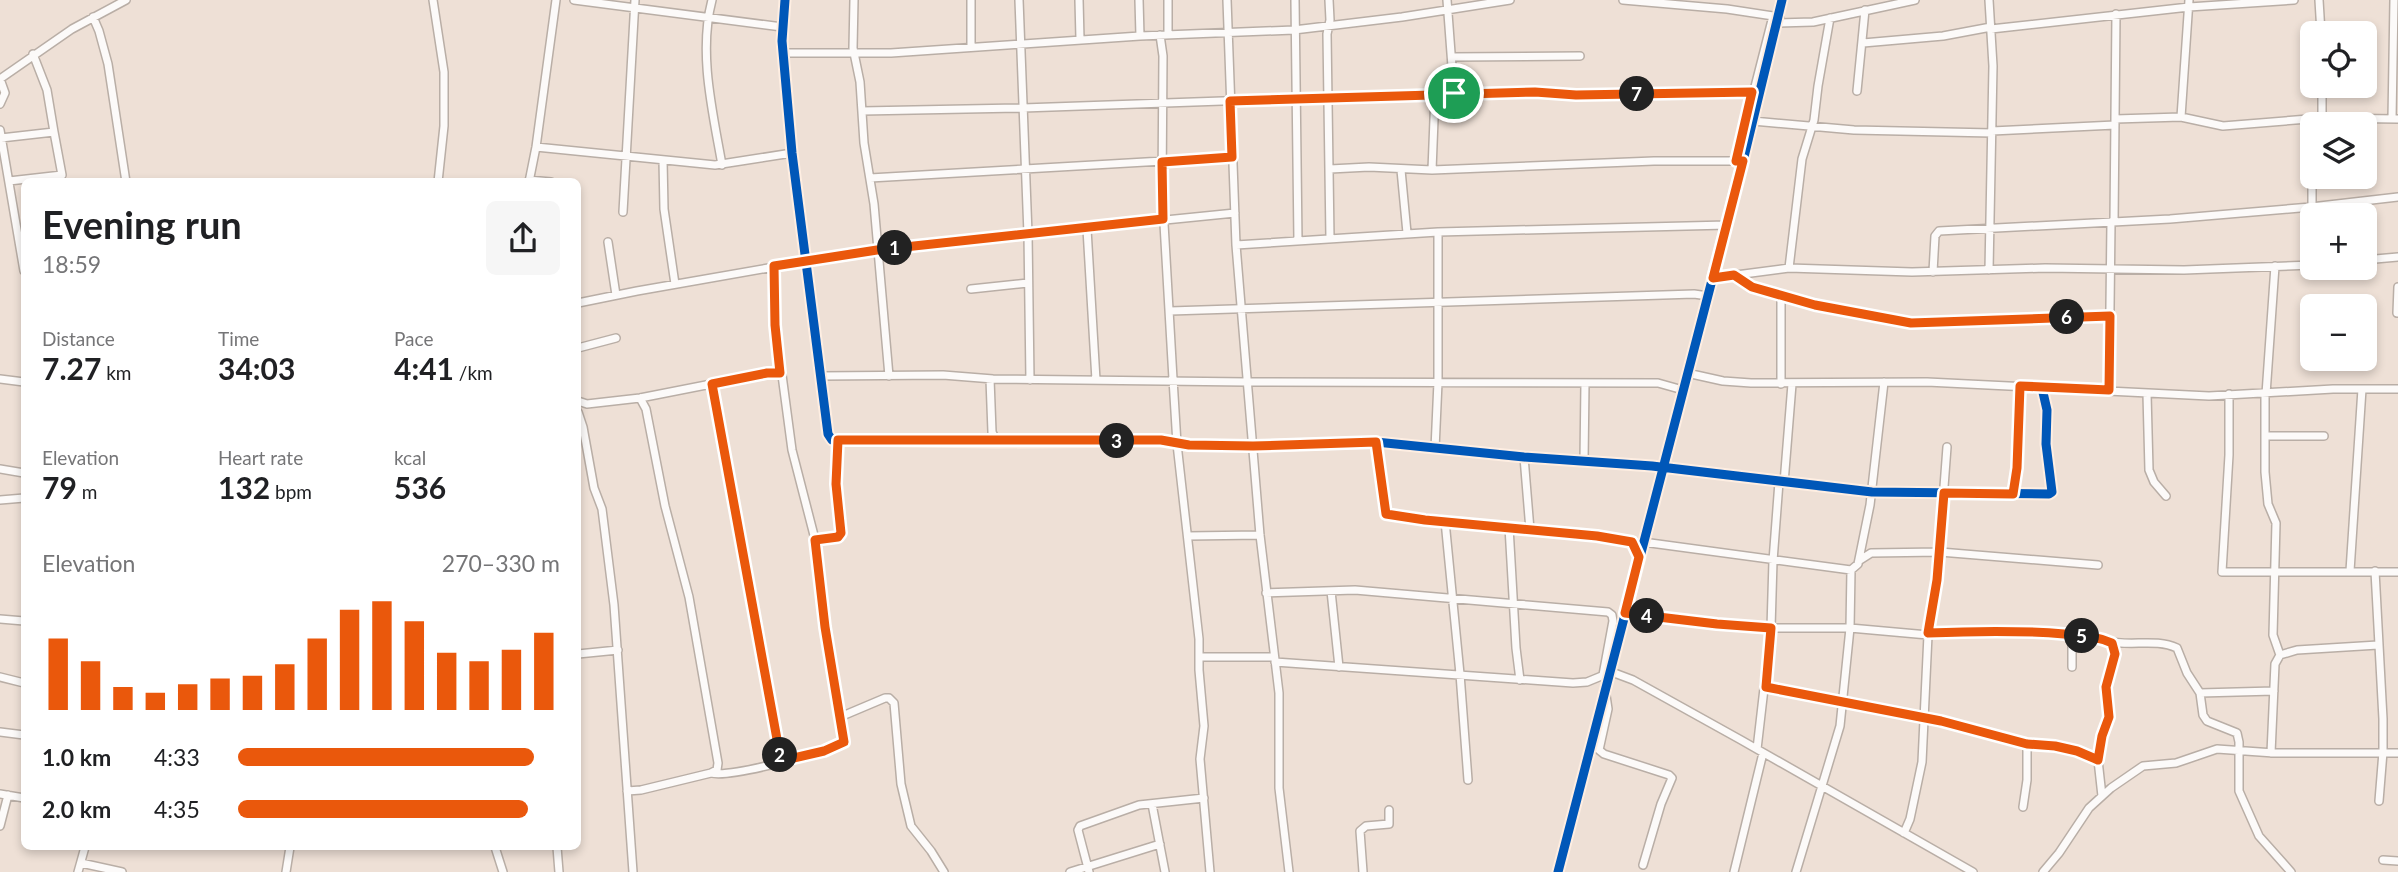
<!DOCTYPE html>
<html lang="en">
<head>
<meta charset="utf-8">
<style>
	:root { --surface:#fff; --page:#f6f6f6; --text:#202124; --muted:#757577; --accent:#ea580c }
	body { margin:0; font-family:Lato,sans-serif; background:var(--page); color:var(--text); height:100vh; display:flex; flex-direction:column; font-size:26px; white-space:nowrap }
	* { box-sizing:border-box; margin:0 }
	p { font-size:23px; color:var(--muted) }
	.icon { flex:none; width:38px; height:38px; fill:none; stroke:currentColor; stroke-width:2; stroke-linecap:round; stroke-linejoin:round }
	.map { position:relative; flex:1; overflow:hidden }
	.details { position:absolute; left:21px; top:178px; width:560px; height:672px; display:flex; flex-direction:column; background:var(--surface); border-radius:10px; box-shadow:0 4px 10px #0003 }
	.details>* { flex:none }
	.fabs { position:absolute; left:2300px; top:21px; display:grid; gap:14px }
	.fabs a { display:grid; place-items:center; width:77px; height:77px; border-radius:10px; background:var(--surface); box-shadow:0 4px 10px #0003; font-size:35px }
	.pin { position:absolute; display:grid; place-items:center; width:60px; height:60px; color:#fff; margin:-30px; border:4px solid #fff; border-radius:50%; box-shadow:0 2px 7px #0007 }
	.km { position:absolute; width:35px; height:35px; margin:-18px; border-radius:50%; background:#222; color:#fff; font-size:19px; line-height:35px; text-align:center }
	.round { display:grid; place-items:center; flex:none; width:74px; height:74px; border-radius:10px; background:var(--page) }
	.overview { display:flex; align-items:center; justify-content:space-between; height:119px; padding:0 21px }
	h1 { font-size:38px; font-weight:700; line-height:52px }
	.figures { display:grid; grid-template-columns:repeat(3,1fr); gap:10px; height:119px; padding:7px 21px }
	.figures div { display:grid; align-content:center }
	.figures b { font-size:30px; font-weight:700 }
	.figures small { font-size:19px; font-weight:400 }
	.figures p { font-size:19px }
	.chart { height:196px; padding:14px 21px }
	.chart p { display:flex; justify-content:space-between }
	.chart svg { width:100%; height:126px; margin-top:7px; stroke:var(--accent); stroke-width:6 }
	ul { padding:0 21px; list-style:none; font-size:23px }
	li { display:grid; grid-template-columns:112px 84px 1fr; align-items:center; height:52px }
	li i { height:18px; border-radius:9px; background:var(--accent) }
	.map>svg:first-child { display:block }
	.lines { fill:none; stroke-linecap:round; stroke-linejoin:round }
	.minor-casing { stroke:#b9aea6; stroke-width:10 }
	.minor { stroke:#fcfaf9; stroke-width:7 }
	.cycleway-casing { stroke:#feeee2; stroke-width:13 }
	.cycleway { stroke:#0057b8; stroke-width:9 }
	.route-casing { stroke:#fff; stroke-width:14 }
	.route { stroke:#ea580c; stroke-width:9 }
</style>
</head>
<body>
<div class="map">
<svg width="2398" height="872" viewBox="0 0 2398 872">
	<rect width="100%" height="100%" fill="#eee0d6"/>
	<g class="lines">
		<defs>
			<path id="minor" d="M433,0L444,72V126L438,182
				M574,0L782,27
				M712,0C698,53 713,113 722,165
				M785,0L782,41L792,153L828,434L832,440L997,442L1161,441L1189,445L1253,446L1376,442L1524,457L1652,466L1872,492L2049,494L2052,492L2046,444L2047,410L2042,388
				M854,0L853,48L860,82L864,143L874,204L889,376
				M1019,0L1028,234L1030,380
				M1079,0L1080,39
				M1139,0L1140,36
				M1168,0V35
				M1227,0L1236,245L1260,535L1279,693V788L1289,872
				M1295,0L1298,241
				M1329,0L1330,20L1327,34L1330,239
				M1447,0L1454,93
				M1623,0L1727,9L1780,17
				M2319,0L2321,33
				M93,17L99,31L108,64L126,182
				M1778,23L1813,22L1915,0
				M1991,29L2189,7L2294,0
				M1160,35L1163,56L1162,189L1173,379L1177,444L1199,639V670L1204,726L1200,759L1210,872
				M1863,43L1943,36L1991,27
				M971,47V0
				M783,53H891L1140,36L1294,30L1402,17L1510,0
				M1452,57L1580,56
				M0,79L72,29L126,0
				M0,79L5,93L0,104
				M1857,91L1865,10
				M862,111L1023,108L1454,93L1535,92L1576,95L1752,92
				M2181,117L2189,0
				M2115,119L2181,117L2223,126L2321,118L2398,119
				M2392,119L2394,0
				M1753,121L1854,130L1992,133
				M2322,124V86
				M0,130L24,271
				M1992,131L2115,125
				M1,138L54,132L47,90L33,54
				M536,147L715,165L792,153
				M663,160L664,209L675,284
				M1736,161L1773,16
				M2312,162V218
				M1330,169L1369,167L1432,170L1654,161H1743
				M1401,170L1407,233
				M1432,170L1435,94
				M870,178L1232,157
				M529,180L551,182
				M9,181L62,175L54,132
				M529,182L536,147L556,0
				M623,212L635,0
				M2114,222L2116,14
				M1087,229L1096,380
				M608,242L616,295
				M1236,245L1438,232L1727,225
				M2364,260L2398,257
				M774,266L775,325L780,373
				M1789,268L1802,159L1814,120L1818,86L1830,18
				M1989,270L1993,66L1989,0
				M1933,272L1935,236L1939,231L2170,219L2311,207L2398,197
				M1734,275L1752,287L1815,305L1911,323L2110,315
				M1713,278L1789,268L1912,272L2045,268L2184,270L2312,265
				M971,289L1028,283
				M578,303L637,291L877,249L1235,213
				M1170,311C1345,304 1519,301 1694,294L1708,296
				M2397,313L2398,287
				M578,348L616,338
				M1687,373L1723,381L1751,383L1927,382L2209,396L2333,389H2398
				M821,376L943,375L993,379L1247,382L1658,383L1683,390
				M0,379L24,382
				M990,379L992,432L997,442
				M712,384L781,761
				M1781,384V295
				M2109,390L2111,223
				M2147,394L2149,470L2154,482L2166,496
				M2229,394V455L2222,572H2398
				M2265,394V472L2268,504L2276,523L2273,635L2280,655
				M2266,394L2275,266
				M640,398L646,409L665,506L689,597L718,763L717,770L711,773
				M578,401L587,404L640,398L767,373L777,372L782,375L792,450L817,547L825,627L844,742C824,752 732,778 711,773L641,790L627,791
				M578,412L583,427L594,488L602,509L614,605L633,872
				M2265,436H2324
				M1376,442L1386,514L1624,540L1633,544L1639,557
				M1435,449L1438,382V232
				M1524,457L1530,530
				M1584,461L1585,383
				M0,469L24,473
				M1784,483L1792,384
				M2013,493L2017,468L2020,386
				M0,500L24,498
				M1445,521L1460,674L1468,780
				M1509,527L1516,648L1520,680
				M1188,536L1260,535
				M815,540L836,537L841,533L836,484L838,440
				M1643,542L1851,570L1858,564L1870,505L1884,382
				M1860,560L1871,553L1940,552L2098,565
				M2350,571L2362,389
				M2375,571L2383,719V752L2379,801
				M1331,591L1339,667
				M1266,593L1355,590L1608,612L1612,615L1613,621L1603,675
				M1625,613L1717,624L1771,628H1850L1928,635
				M0,619L24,621
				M1929,633C1988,630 2050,628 2107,641C2131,647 2155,638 2177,648L2187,673L2200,693L2203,715L2207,721L2237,733L2239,742V791L2259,836L2291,872
				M2072,635V667
				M578,654L618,650
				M1199,657H1274
				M1275,662L1573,683L1587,682L1604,675
				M1609,671L1633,680L1741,740L1973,872
				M0,677L24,683
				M1766,687L1941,721L2027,744L2055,746L2077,751L2098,760
				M1605,689L1608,709L1599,750L1604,754L1669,775L1672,778L1661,804L1643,865
				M2200,693L2274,691
				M840,717L885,698H889L894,703L901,784L911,826L931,851L944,872
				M0,732L24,735
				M1757,749L1771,628L1773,561L1779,482
				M2271,753L2275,664L2280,655L2297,650L2378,645
				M0,794L24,798
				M2102,796L2098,760L2102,736L2109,717L2106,687L2112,670L2114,646L2109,642
				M1152,804L1165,872
				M2023,807L2027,780V744
				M0,826L8,795
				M1904,833L1910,819L1922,762L1928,635L1937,580L1947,447
				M495,847L503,872
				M557,847L559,872
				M2383,860L2398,861
				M81,863L122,872
				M78,872L85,847
				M286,872L290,847
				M1070,872L1160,844
				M1089,872L1078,830L1080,826L1139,805L1204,798
				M1363,872L1360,831L1366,826L1389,824V810
				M1558,872L1743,161L1782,0
				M1734,872L1763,753
				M1796,872L1840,726L1850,628L1851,570
				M2043,872L2059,853L2089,808L2111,788L2143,766L2176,763L2217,749L2274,753H2398"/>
		</defs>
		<use href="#minor" class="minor-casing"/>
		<use href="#minor" class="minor"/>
		<defs>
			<path id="cycleway" d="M785,0L782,41L792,153L828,434L832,440L997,442L1161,441L1189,445L1253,446L1376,442L1524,457L1652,466L1872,492L2049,494L2052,492L2046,444L2047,410L2042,388
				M1558,872L1743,161L1782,0"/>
		</defs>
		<use href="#cycleway" class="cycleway-casing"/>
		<use href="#cycleway" class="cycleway"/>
	</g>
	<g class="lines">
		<defs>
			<path id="route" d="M1535,92L1576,95L1752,92L1736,161H1743L1713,278L1734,275L1752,287L1815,305L1911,323L2110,316L2109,390L2020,386L2017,468L2013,494L1944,493L1937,580L1928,633C1974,631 2019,630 2064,634C2081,636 2097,636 2112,643L2115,654L2106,687L2109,717L2102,736L2098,760L2077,751L2055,746L2027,744L1941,721L1766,687L1771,628L1717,624L1625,613L1639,557L1632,542L1597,536L1425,520L1386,514L1376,442L1253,446L1189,445L1161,440H838L836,484L841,533L838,537L815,540L825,627L844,742L824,751L781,761L712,384L767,373H780L775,325L774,266L877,250L1163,219L1162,162L1232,157L1230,101Z"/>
		</defs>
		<use href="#route" class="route-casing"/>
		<use href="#route" class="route"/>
	</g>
</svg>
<div class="fabs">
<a><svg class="icon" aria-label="locate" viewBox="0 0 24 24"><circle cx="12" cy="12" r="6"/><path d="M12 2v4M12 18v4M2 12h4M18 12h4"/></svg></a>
<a><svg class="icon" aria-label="layers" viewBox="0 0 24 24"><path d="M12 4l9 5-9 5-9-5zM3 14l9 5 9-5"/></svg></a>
<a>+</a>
<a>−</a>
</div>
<div class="pin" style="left:1454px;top:93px;background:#1e9e55"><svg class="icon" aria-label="arrive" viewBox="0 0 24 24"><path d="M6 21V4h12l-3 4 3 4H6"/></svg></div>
<b class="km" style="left:895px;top:248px">1</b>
<b class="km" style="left:780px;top:755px">2</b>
<b class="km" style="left:1117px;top:441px">3</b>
<b class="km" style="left:1647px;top:616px">4</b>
<b class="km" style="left:2082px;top:636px">5</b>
<b class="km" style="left:2067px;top:317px">6</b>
<b class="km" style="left:1637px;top:94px">7</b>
<section class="details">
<div class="overview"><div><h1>Evening run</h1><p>18:59</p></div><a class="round"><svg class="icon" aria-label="share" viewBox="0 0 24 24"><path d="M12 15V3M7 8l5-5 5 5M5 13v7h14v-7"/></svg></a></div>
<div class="figures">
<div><p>Distance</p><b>7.27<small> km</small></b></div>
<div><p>Time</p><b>34:03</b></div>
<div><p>Pace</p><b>4:41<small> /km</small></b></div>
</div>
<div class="figures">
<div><p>Elevation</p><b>79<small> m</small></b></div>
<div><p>Heart rate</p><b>132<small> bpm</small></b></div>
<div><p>kcal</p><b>536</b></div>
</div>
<div class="chart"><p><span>Elevation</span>270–330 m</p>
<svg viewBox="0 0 160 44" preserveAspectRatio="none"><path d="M5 44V19M15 44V27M25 44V36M35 44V38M45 44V35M55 44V33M65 44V32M75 44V28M85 44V19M95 44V9M105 44V6M115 44V13M125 44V24M135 44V27M145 44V23M155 44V17"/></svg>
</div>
<ul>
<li><b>1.0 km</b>4:33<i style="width:92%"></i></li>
<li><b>2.0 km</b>4:35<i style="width:90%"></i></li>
</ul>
</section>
</div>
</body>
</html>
